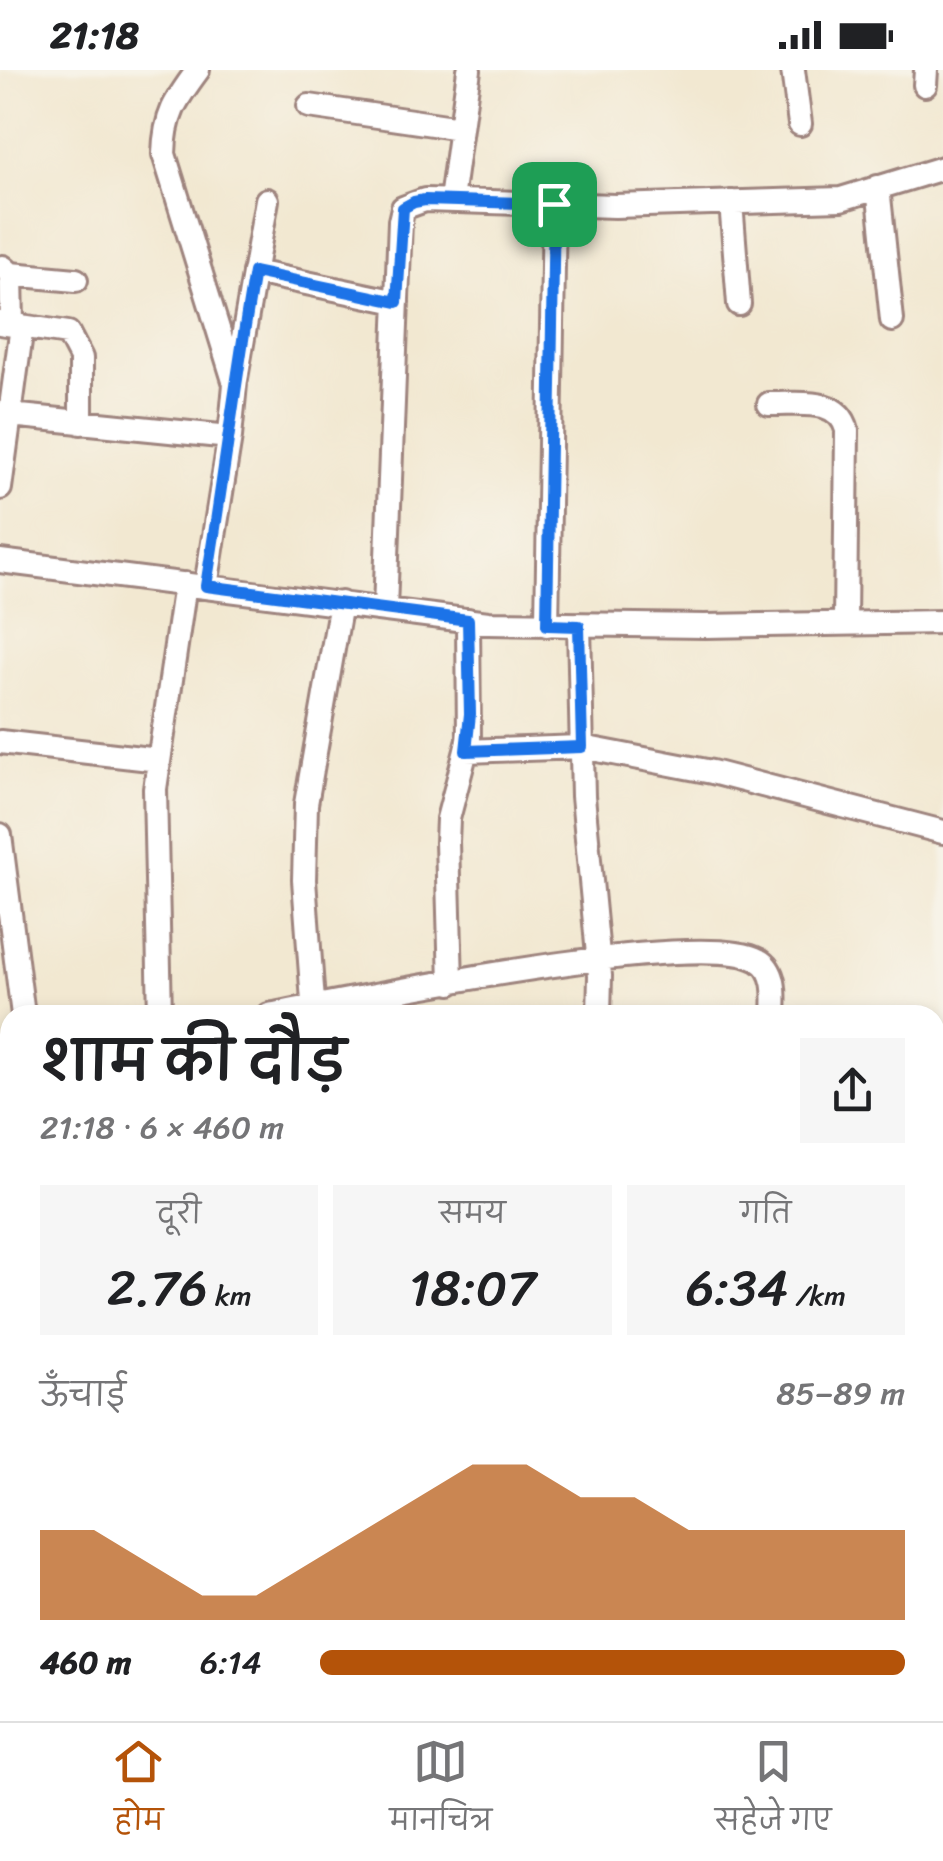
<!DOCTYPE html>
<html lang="hi">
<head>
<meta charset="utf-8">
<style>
	:root { --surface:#fff; --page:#f6f6f6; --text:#202124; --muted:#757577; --line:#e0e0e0; --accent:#b45309 }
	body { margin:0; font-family:Sriracha,"Playpen Sans Deva",sans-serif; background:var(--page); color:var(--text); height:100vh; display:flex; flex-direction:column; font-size:38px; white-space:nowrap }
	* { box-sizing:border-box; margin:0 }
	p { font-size:32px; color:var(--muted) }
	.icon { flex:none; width:55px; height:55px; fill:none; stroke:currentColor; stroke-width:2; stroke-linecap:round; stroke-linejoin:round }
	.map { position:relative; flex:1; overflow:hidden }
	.panel { position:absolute; left:0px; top:935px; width:945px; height:718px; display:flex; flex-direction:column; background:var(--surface); border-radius:30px 30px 0 0; box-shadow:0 5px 15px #0003 }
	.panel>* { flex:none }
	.pin { position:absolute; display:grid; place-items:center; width:85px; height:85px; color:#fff; margin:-42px; border-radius:20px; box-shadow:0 5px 15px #0006 }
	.round { display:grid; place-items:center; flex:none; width:105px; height:105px; border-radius:0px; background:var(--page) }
	.headline { display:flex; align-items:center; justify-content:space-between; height:170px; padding:0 40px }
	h1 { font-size:55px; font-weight:600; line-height:75px }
	.stats { display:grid; grid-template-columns:repeat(3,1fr); gap:15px; height:170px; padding:10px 40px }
	.stats div { display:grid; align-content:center; border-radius:0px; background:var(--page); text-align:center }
	.stats b { font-size:50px; font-weight:600 }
	.stats small { font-size:28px; font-weight:400 }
	.stats p { font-size:28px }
	.chart { height:280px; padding:20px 40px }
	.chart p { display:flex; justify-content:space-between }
	.chart svg { width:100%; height:180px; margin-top:10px; fill:var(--accent); opacity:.7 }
	ul { padding:0 40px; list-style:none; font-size:32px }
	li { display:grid; grid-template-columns:160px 120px 1fr; align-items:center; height:75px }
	li i { height:25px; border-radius:12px; background:var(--accent) }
	.status { display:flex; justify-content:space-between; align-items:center; height:70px; padding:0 50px; background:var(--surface); direction:ltr }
	.status svg { height:28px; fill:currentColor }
	.tab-bar { display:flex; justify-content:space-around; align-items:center; height:140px; border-top:2px solid var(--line); background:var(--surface); font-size:28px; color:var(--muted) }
	.tab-bar a { display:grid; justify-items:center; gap:5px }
	.tab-bar .active { color:var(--accent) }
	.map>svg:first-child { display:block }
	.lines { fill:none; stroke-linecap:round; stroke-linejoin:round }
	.street-casing { stroke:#9e847e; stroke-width:28 }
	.street { stroke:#fff; stroke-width:22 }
	.route-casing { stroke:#fff; stroke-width:20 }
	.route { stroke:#1a73e8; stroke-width:12 }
</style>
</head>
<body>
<div class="status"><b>21:18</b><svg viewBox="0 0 49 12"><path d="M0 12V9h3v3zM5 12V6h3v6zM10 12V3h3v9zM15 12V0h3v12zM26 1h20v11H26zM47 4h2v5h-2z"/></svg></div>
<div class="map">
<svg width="943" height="1651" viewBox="0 0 943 1651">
	<rect width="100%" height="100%" fill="#f7f3e8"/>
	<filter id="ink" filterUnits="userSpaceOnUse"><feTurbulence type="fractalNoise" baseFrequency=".01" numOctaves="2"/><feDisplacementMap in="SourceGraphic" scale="20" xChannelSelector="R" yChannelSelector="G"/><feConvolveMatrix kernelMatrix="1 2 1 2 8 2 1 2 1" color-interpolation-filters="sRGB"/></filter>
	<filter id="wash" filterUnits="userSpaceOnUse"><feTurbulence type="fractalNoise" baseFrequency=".0048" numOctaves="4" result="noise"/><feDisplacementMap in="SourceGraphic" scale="40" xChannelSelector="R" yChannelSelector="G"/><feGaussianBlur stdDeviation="2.25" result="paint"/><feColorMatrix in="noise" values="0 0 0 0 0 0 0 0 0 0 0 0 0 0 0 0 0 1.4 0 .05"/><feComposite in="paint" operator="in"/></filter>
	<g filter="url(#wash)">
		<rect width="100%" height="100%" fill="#f2e8d1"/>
	</g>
	<g filter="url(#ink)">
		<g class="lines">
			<defs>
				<path id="street" d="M198,0C175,31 165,45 164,84L235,314L230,367
					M793,0L800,54
					M925,15L926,0
					M309,36L460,58
					M878,117L892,250
					M451,130L469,0
					M731,132L739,234
					M3,197L11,204L12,255
					M254,202L397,232
					M11,204L76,210
					M0,253L68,263L81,288V353
					M236,308L267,130
					M769,334C799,335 838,326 847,360L845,553
					M0,344L230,367L206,516
					M0,418L22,256
					M0,491L488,553L705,556L943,552
					M385,539L400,151L403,138L425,130L615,136L841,129L943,98
					M547,555L554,135
					M579,556L583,726L600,906L599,945
					M0,672L159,690
					M466,681L582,677L712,702L943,762
					M0,765L23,945
					M451,913L447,772L448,749L469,669L468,550
					M160,945L155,719L185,514
					M269,945C352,930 699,857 758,890C777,900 775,926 774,945
					M314,945L304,810L306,734L341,533
					M935,1069L943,992
					M935,1223L943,1224
					M935,1322L943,1302
					M0,1328L10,1326
					M0,1479H10
					M935,1559L943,1537
					M0,1624H10
					M158,1642L160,1651
					M319,1642V1651
					M453,1642V1651
					M592,1651V1642
					M740,1651L741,1642
					M902,1651L905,1642"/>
			</defs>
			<use href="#street" class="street-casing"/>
			<use href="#street" class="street"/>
		</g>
	</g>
	<g class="lines" filter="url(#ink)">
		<defs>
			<path id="route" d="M425,130L554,134L547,555L579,556L582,677L466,681L470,644L468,550L206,516C223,411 236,306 254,202L397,232L403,138L414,132Z"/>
		</defs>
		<use href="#route" class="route-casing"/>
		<use href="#route" class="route"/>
	</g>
</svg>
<div class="pin" style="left:554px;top:134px;background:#1e9e55"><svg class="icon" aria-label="arrive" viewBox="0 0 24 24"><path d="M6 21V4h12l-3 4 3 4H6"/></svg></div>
<section class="panel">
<div class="headline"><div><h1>शाम की दौड़</h1><p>21:18 · 6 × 460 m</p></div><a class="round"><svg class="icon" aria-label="share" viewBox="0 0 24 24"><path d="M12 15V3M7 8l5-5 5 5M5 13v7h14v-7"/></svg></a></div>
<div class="stats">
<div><p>दूरी</p><b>2.76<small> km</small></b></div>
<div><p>समय</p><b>18:07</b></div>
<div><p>गति</p><b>6:34<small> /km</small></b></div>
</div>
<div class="chart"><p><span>ऊँचाई</span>85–89 m</p>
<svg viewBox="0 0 160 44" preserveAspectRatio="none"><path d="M0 44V22L10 22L20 30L30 38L40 38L50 30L60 22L70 14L80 6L90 6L100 14L110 14L120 22L130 22L140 22L150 22L160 22V44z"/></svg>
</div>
<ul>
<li><b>460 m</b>6:14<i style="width:100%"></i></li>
</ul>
</section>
</div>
<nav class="tab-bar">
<a class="active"><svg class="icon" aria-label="home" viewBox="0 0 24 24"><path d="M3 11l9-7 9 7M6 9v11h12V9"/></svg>होम</a>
<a><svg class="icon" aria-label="map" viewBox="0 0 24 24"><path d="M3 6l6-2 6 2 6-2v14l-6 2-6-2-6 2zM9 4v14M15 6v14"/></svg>मानचित्र</a>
<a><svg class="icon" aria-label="saved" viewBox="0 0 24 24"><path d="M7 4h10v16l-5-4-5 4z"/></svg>सहेजे गए</a>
</nav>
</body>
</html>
